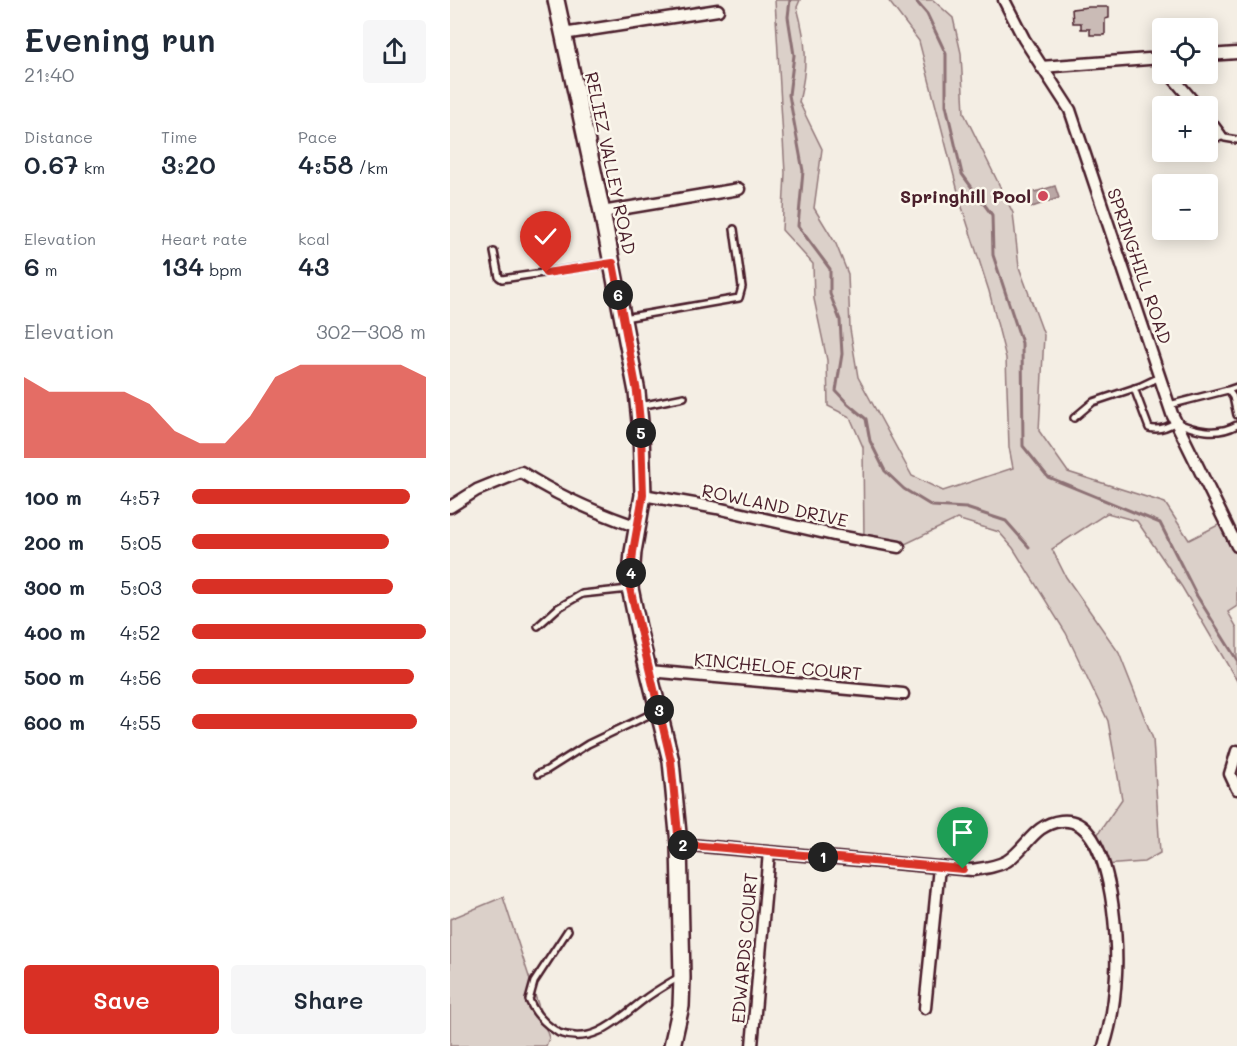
<!DOCTYPE html>
<html lang="en">
<head>
<meta charset="utf-8">
<style>
	:root { --surface:#fff; --page:#f6f6f7; --text:#1f2937; --muted:#747a83; --accent:#d93025 }
	body { margin:0; font-family:Mali,sans-serif; background:var(--page); color:var(--text); height:100vh; display:flex; flex-direction:column; font-size:22px; white-space:nowrap }
	* { box-sizing:border-box; margin:0 }
	p { font-size:20px; color:var(--muted) }
	.icon { flex:none; width:33px; height:33px; fill:none; stroke:currentColor; stroke-width:2; stroke-linecap:round; stroke-linejoin:round }
	.map { position:relative; flex:1; overflow:hidden }
	.drawer { display:flex; flex-direction:column; background:var(--surface); width:450px }
	.drawer>* { flex:none }
	.fabs { position:absolute; left:702px; top:18px; display:grid; gap:12px }
	.fabs a { display:grid; place-items:center; width:66px; height:66px; border-radius:6px; background:var(--surface); box-shadow:0 3px 15px #0003; font-size:30px }
	.pin { position:absolute; display:grid; place-items:center; width:51px; height:51px; color:#fff; margin:-62px -26px; border-radius:50% 50% 50% 0; rotate:-45deg; box-shadow:0 0 6px #0007 }
	.pin .icon { rotate:45deg }
	.km { position:absolute; width:30px; height:30px; margin:-15px; border-radius:50%; background:#222; color:#fff; font-size:16px; line-height:30px; text-align:center }
	.round { display:grid; place-items:center; flex:none; width:63px; height:63px; border-radius:6px; background:var(--page) }
	.headline { display:flex; align-items:center; justify-content:space-between; height:102px; padding:0 24px }
	h1 { font-size:33px; font-weight:600; line-height:45px }
	.figures { display:grid; grid-template-columns:repeat(3,1fr); gap:9px; height:102px; padding:6px 24px }
	.figures div { display:grid; align-content:center }
	.figures b { font-size:26px; font-weight:600 }
	.figures small { font-size:16px; font-weight:400 }
	.figures p { font-size:16px }
	.chart { height:168px; padding:12px 24px }
	.chart p { display:flex; justify-content:space-between }
	.chart svg { width:100%; height:108px; margin-top:6px; fill:var(--accent); opacity:.7 }
	.cta { display:flex; gap:12px; margin-top:auto; padding:12px 24px }
	.cta a { flex:1; height:69px; border-radius:6px; background:var(--accent); color:#fff; font-size:24px; font-weight:600; line-height:69px; text-align:center }
	.cta a+a { background:var(--page); color:var(--text) }
	ul { padding:0 24px; list-style:none; font-size:20px }
	li { display:grid; grid-template-columns:96px 72px 1fr; align-items:center; height:45px }
	li i { height:15px; border-radius:8px; background:var(--accent) }
	main { display:flex; flex:1; min-height:0 }
	.map>svg:first-child { display:block }
	.green { fill:#dbd0c9; stroke:#92787a; stroke-width:1.5 }
	.water { fill:#baa7a5; stroke:#8d7174; stroke-width:1.5 }
	.lines { fill:none; stroke-linecap:round; stroke-linejoin:round }
	.stream { stroke:#8d7174; stroke-width:3 }
	.building { fill:#cabbb6; stroke:#4a1f2b; stroke-width:1.5 }
	.lane-casing { stroke:#4a1f2b; stroke-width:10 }
	.street-casing { stroke:#4a1f2b; stroke-width:15 }
	.secondary-casing { stroke:#4a1f2b; stroke-width:20 }
	.lane { stroke:#fbf7ec; stroke-width:5 }
	.street { stroke:#fbf7ec; stroke-width:10 }
	.secondary { stroke:#fbf7ec; stroke-width:15 }
	.route-casing { stroke:#fff; stroke-width:12 }
	.route { stroke:#d93025; stroke-width:8 }
	.poi-dot { fill:#d1495b; stroke:#fbf7ec; stroke-width:2 }
	.labels { text-anchor:middle; dominant-baseline:central; stroke-width:5; stroke-linejoin:round; paint-order:stroke }
	.street-label { font-size:18px; fill:#4a1f2b; stroke:#fbf7ec }
	.poi-label { font-size:18px; font-weight:bold; fill:#4a1f2b; stroke:#fbf7ec; text-anchor:end }
</style>
</head>
<body>
<main>
<section class="drawer">
<div class="headline"><div><h1>Evening run</h1><p>21:40</p></div><a class="round"><svg class="icon" aria-label="share" viewBox="0 0 24 24"><path d="M12 15V3M7 8l5-5 5 5M5 13v7h14v-7"/></svg></a></div>
<div class="figures">
<div><p>Distance</p><b>0.67<small> km</small></b></div>
<div><p>Time</p><b>3:20</b></div>
<div><p>Pace</p><b>4:58<small> /km</small></b></div>
</div>
<div class="figures">
<div><p>Elevation</p><b>6<small> m</small></b></div>
<div><p>Heart rate</p><b>134<small> bpm</small></b></div>
<div><p>kcal</p><b>43</b></div>
</div>
<div class="chart"><p><span>Elevation</span>302–308 m</p>
<svg viewBox="0 0 160 44" preserveAspectRatio="none"><path d="M0 44V11L10 17L20 17L30 17L40 17L50 22L60 33L70 38L80 38L90 27L100 11L110 6L120 6L130 6L140 6L150 6L160 11V44z"/></svg>
</div>
<ul>
<li><b>100 m</b>4:57<i style="width:93%"></i></li>
<li><b>200 m</b>5:05<i style="width:84%"></i></li>
<li><b>300 m</b>5:03<i style="width:86%"></i></li>
<li><b>400 m</b>4:52<i style="width:100%"></i></li>
<li><b>500 m</b>4:56<i style="width:95%"></i></li>
<li><b>600 m</b>4:55<i style="width:96%"></i></li>
</ul>
<div class="cta"><a>Save</a><a>Share</a></div>
</section>
<div class="map">
<svg width="787" height="1046" viewBox="0 0 787 1046">
	<rect width="100%" height="100%" fill="#f4eee4"/>
	<filter id="ink" filterUnits="userSpaceOnUse"><feTurbulence type="fractalNoise" baseFrequency=".0167" numOctaves="2"/><feDisplacementMap in="SourceGraphic" scale="12" xChannelSelector="R" yChannelSelector="G"/><feConvolveMatrix kernelMatrix="1 2 1 2 8 2 1 2 1" color-interpolation-filters="sRGB"/></filter>
	<g filter="url(#ink)">
		<path class="green" d="M325,0H350L347,7C357,44 358,64 349,102L372,149L364,208L386,244L398,274L400,329L408,377L462,476L493,491L563,468L559,447L556,358L539,291L512,207L469,41L438,0H483L503,18L511,53L514,113L563,213L569,267L594,335L589,431L618,472L715,503L739,540L774,522L787,546V606L778,612L787,628V681L732,587L687,521L657,513L602,549L616,577L669,653L703,739L710,853L694,862L654,865L643,841L672,799L658,721L616,633L563,548L549,532L507,519L449,547L414,541L413,447L400,417L378,406L377,360L364,299L363,264L332,230L335,173Z
			M53,897L99,1038L96,1046H0V919Z"/>
		<path class="water" d="M605,186L609,198L582,207L578,194Z"/>
		<g class="lines">
			<path class="stream" d="M340,0L338,17L344,55L339,95L353,171L348,226L380,269V294L390,320L392,354L386,391L398,404L416,419L420,441L435,471L454,489L482,506L516,508L556,521L579,547
				M465,0L477,14L496,54V105L512,174L542,215L543,255L572,343L573,446L598,477L710,523L747,596L787,660"/>
		</g>
		<path class="building" d="M639,7H659V18L655,19V35H640V29H631V23H623L622,9Z"/>
		<g class="lines">
			<defs>
				<path id="lane" d="M770,135L775,138L787,140
					M44,252L49,277L52,279L161,263
					M174,318L289,298L292,287L284,229
					M684,388L699,428C709,431 718,427 726,422C746,431 767,436 787,425
					M778,390L787,387
					M719,405L778,390L783,397L787,415
					M190,406L234,397
					M624,418L643,402L691,386L710,377
					M88,626L108,608L132,594L179,589
					M88,774L97,770L138,744L207,711
					M118,930L84,982L79,1000C85,1014 96,1025 109,1033C145,1046 169,1018 196,998C207,990 219,983 231,976"/>
				<path id="street" d="M554,0L574,39L620,110L722,414L787,546
					M113,34L268,10
					M758,55L787,53
					M591,67L712,58
					M720,74L747,106
					M758,119L770,135
					M152,212L289,189
					M193,495L267,508L388,536L449,547
					M0,507L27,490L71,472C108,496 146,513 188,527
					M199,671L453,694
					M787,751L780,774L787,789
					M229,844L522,870C535,868 546,867 557,861C577,848 584,824 611,821C662,815 668,939 666,974C665,997 661,1024 654,1046
					M475,1008L489,867
					M302,1046L319,852"/>
				<path id="secondary" d="M106,0L152,212L187,392L191,432L193,495L183,552L180,588L190,637L221,761L229,844L232,978L231,1006L222,1046"/>
			</defs>
			<use href="#lane" class="lane-casing"/>
			<use href="#street" class="street-casing"/>
			<use href="#secondary" class="secondary-casing"/>
			<use href="#lane" class="lane"/>
			<use href="#street" class="street"/>
			<use href="#secondary" class="secondary"/>
		</g>
	</g>
	<g class="lines" filter="url(#ink)">
		<defs>
			<path id="route" d="M96,273L163,263L187,392L191,432L193,495L183,552L180,588L221,761L229,844L513,869"/>
		</defs>
		<use href="#route" class="route-casing"/>
		<use href="#route" class="route"/>
	</g>
	<circle class="poi-dot" cx="593" cy="196" r="6"/>
	<g class="labels">
		<g class="street-label">
			<text transform="translate(161 163) rotate(78)">RELIEZ VALLEY ROAD</text>
			<text transform="translate(690 266) rotate(71)">SPRINGHILL ROAD</text>
			<text transform="translate(325 505) rotate(12)">ROWLAND DRIVE</text>
			<text transform="translate(328 666) rotate(5)">KINCHELOE COURT</text>
			<text transform="translate(294 948) rotate(-85)">EDWARDS COURT</text>
		</g>
		<g class="poi-label">
			<text x="581" y="196">Springhill Pool</text>
		</g>
	</g>
</svg>
<div class="fabs">
<a><svg class="icon" aria-label="locate" viewBox="0 0 24 24"><circle cx="12" cy="12" r="6"/><path d="M12 2v4M12 18v4M2 12h4M18 12h4"/></svg></a>
<a>+</a>
<a>−</a>
</div>
<div class="pin" style="left:513px;top:869px;background:#1e9e55"><svg class="icon" aria-label="arrive" viewBox="0 0 24 24"><path d="M6 21V4h12l-3 4 3 4H6"/></svg></div>
<div class="pin" style="left:96px;top:273px;background:#d93025"><svg class="icon" aria-label="check" viewBox="0 0 24 24"><path d="M5 12l5 5 9-10"/></svg></div>
<b class="km" style="left:373px;top:857px">1</b>
<b class="km" style="left:233px;top:845px">2</b>
<b class="km" style="left:209px;top:710px">3</b>
<b class="km" style="left:181px;top:573px">4</b>
<b class="km" style="left:191px;top:433px">5</b>
<b class="km" style="left:168px;top:295px">6</b>
</div>
</main>
</body>
</html>
